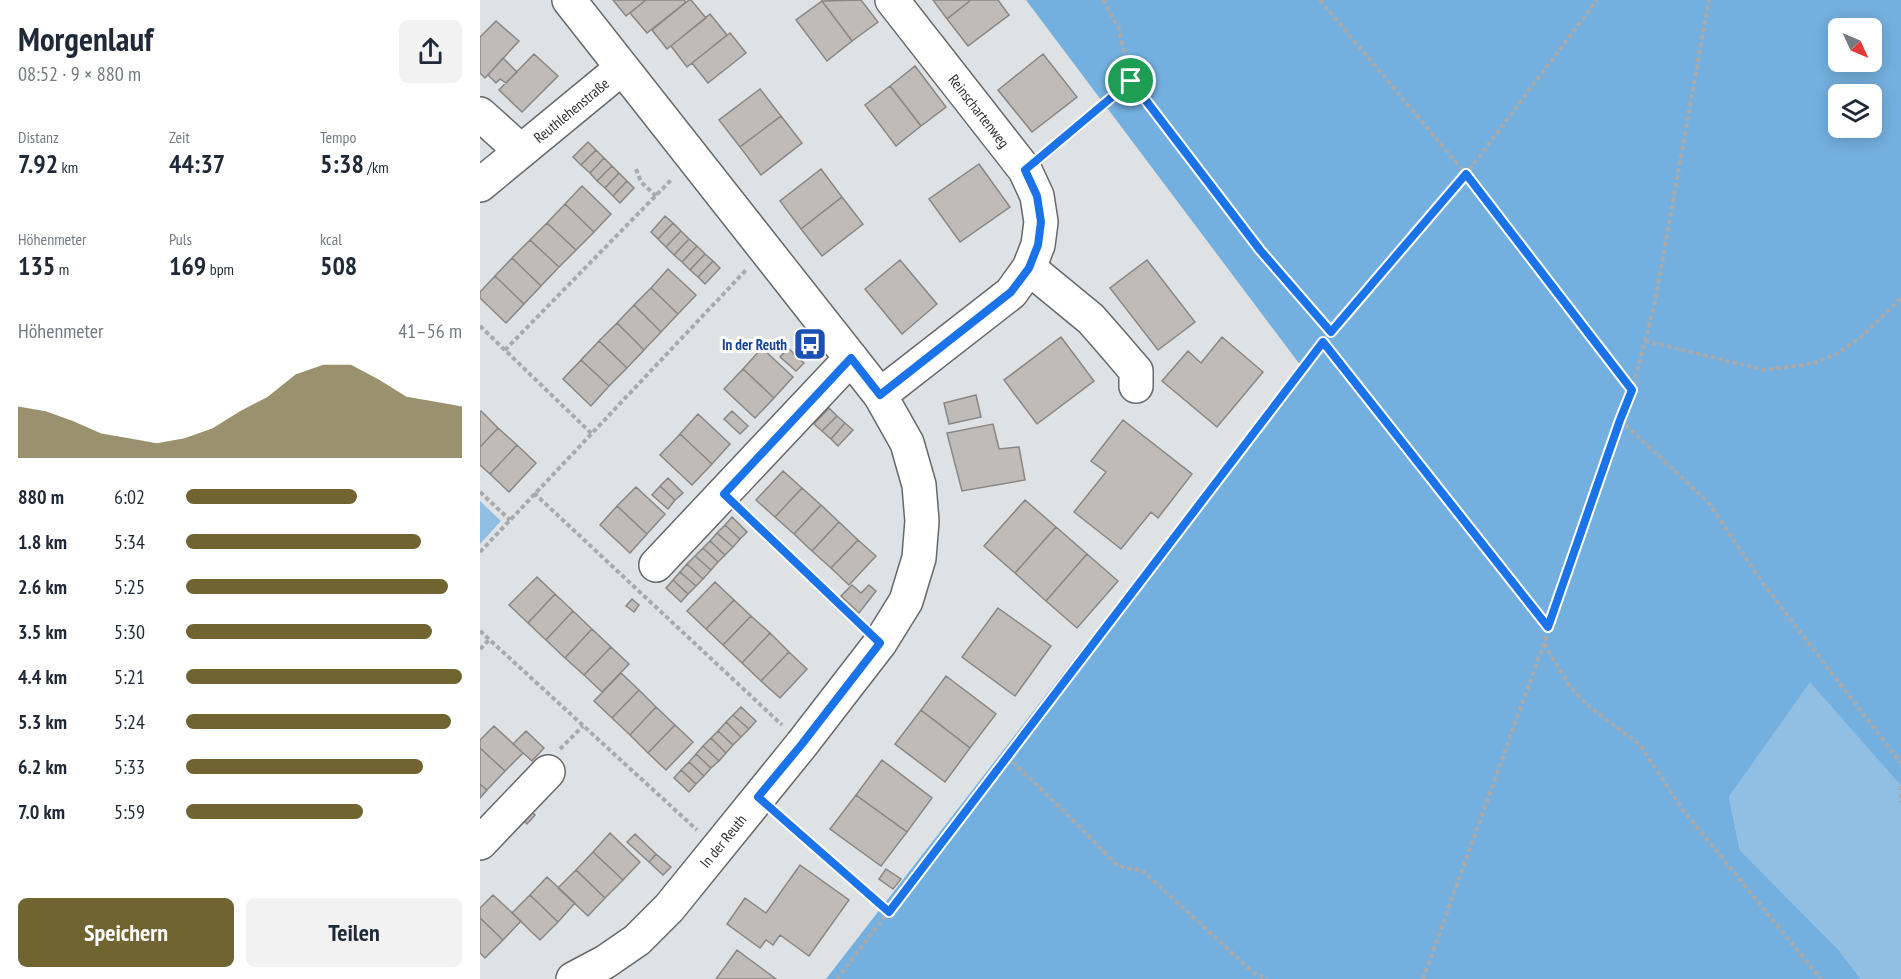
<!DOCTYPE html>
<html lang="de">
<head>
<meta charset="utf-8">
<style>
	:root { --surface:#fff; --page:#f2f2f3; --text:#1f2937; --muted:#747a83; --accent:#706431 }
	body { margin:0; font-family:"PT Sans Narrow",sans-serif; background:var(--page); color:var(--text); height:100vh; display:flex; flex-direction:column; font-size:22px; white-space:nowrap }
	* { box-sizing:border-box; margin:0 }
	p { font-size:20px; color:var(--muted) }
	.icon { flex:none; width:33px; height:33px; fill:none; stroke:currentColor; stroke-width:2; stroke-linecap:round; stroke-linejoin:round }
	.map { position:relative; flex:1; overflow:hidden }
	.sheet { display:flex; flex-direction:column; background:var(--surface); width:480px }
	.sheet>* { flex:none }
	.needle { width:39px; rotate:134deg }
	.tools { position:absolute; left:1348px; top:18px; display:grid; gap:12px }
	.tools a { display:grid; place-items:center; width:54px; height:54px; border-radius:9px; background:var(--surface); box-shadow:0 3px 15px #0003; font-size:30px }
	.pin { position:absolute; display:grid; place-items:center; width:51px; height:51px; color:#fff; margin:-26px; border:3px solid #fff; border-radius:50%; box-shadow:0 2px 6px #0007 }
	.round { display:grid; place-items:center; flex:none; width:63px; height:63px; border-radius:9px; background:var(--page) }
	.headline { display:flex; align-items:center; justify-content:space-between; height:102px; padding:0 18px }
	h1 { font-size:33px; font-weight:600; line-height:45px }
	.stats { display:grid; grid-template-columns:repeat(3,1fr); gap:9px; height:102px; padding:6px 18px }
	.stats div { display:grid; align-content:center }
	.stats b { font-size:26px; font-weight:600 }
	.stats small { font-size:16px; font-weight:400 }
	.stats p { font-size:16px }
	.chart { height:168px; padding:12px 18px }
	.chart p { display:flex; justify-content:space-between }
	.chart svg { width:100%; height:108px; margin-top:6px; fill:var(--accent); opacity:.7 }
	.cta { display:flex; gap:12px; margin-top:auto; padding:12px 18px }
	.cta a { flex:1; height:69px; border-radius:9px; background:var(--accent); color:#fff; font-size:24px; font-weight:600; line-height:69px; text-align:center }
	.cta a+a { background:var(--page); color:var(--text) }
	ul { padding:0 18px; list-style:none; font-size:20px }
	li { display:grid; grid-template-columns:96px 72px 1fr; align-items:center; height:45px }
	li i { height:15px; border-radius:8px; background:var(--accent) }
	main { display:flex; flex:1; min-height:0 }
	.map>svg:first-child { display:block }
	.green { fill:#91bfe4 }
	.forest { fill:#74b0df; fill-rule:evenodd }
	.building { fill:#bebbb9; stroke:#8a8684; stroke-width:1.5 }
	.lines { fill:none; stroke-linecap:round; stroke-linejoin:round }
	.minor-casing { stroke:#66696b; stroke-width:36 }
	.path { stroke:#a8aaac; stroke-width:4; stroke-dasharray:4.5 3; stroke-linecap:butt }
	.minor { stroke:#fff; stroke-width:33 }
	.route-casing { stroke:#fff; stroke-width:12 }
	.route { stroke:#1a73e8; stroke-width:8 }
	.labels { text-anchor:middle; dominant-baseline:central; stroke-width:6; stroke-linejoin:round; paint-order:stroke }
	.street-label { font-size:15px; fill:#303132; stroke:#fff }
	.transit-label { font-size:15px; font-weight:bold; fill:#164399; stroke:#fff; text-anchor:end }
</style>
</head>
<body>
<main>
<section class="sheet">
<div class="headline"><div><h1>Morgenlauf</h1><p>08:52 · 9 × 880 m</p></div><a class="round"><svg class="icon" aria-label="share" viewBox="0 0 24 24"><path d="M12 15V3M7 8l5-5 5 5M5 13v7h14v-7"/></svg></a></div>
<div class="stats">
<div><p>Distanz</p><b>7.92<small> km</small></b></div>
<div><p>Zeit</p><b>44:37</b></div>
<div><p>Tempo</p><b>5:38<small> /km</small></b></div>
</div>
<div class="stats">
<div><p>Höhenmeter</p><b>135<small> m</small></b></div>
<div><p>Puls</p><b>169<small> bpm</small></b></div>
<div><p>kcal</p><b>508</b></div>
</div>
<div class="chart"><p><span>Höhenmeter</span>41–56 m</p>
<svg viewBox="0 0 160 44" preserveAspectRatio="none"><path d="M0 44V23L10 25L20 29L30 34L40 36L50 38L60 36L70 32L80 25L90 19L100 10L110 6L120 6L130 12L140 19L150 21L160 23V44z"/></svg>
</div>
<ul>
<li><b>880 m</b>6:02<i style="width:62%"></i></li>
<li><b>1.8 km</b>5:34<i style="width:85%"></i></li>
<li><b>2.6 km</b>5:25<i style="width:95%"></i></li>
<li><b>3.5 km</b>5:30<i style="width:89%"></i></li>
<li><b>4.4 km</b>5:21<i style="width:100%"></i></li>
<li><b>5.3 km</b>5:24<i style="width:96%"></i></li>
<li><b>6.2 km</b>5:33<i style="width:86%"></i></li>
<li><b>7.0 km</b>5:59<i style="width:64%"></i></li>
</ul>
<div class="cta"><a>Speichern</a><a>Teilen</a></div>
</section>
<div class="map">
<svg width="1421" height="979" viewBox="0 0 1421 979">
	<rect width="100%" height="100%" fill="#dfe2e4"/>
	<path class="green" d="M0,501L21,521L0,544Z
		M1330,681L1421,786V979H1381L1358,949L1260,850L1249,797Z"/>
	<path class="forest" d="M546,0H1421V786L1330,682L1249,797L1260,850L1358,949L1381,979H346L821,366ZM1359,28H1392V62H1359ZM1359,94H1392V128H1359Z"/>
	<path class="building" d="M133,0H166L146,16Z
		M166,0H204L206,2L167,33L150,13Z
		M209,0H211L226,18L187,49L172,30Z
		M381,0L398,22L372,41L342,1Z
		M453,0H491L467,19Z
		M491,0H518L529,15L488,46L467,19Z
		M342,1L372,41L347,61L316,20Z
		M230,14L247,35L207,67L191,46Z
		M16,21L39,41L5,78L0,73V37Z
		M250,33L266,53L228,83L212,63Z
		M54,54L78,76L42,112L19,90Z
		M563,54L597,97L552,132L518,90Z
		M23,58L37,72L26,83L20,79L16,83L8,75Z
		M435,66L466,107L441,126L410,86Z
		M410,86L441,126L416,146L385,105Z
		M280,89L301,116L260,147L239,120Z
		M301,116L322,143L281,175L260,147Z
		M108,142L116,150L101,165L93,157Z
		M116,150L124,158L110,173L101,165Z
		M124,158L132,166L117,181L110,173Z
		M499,164L530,207L480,242L449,199Z
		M132,166L139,173L125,188L117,181Z
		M341,169L362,197L321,229L300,201Z
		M139,173L147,181L133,196L125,188Z
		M147,181L154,188L140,203L133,196Z
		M102,186L131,214L114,232L85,204Z
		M362,197L383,224L342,256L321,229Z
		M85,204L114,232L96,250L67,223Z
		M185,216L193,223L178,239L171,232Z
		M67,223L96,250L79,267L50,240Z
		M193,223L201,231L186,247L178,239Z
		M201,231L209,239L194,255L186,247Z
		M209,239L217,246L202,262L194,255Z
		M50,240L79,267L61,286L32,258Z
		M217,246L225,254L210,270L202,262Z
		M225,254L233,261L218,277L210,270Z
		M32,258L61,286L44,304L15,276Z
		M420,260L457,304L422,334L385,289Z
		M667,260L715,322L678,350L630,288Z
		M233,261L240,268L225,284L218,277Z
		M188,269L216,295L198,314L171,288Z
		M15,276L44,304L26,323L0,298V292Z
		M171,288L198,314L181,332L154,305Z
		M154,305L181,332L164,350L137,323Z
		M137,323L164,350L147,368L119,341Z
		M581,337L614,381L557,424L524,380Z
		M742,337L783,372L737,427L682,381L708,351L721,363Z
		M119,341L147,368L129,386L101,360Z
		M282,348L313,377L294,398L263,369Z
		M308,348L324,363L316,371L300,357Z
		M101,360L129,386L111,406L83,379Z
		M263,369L294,398L275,418L244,389Z
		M496,395L501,417L469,424L464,403Z
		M349,408L357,416L342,431L334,424Z
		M1,411L18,428L0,447V412Z
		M252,411L268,426L260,434L244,419Z
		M218,414L250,444L232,464L200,434Z
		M357,416L365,423L351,439L342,431Z
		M643,420L712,474L678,518L671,512L641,549L594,512L626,472L611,461Z
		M365,423L373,430L358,446L351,439Z
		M513,424L519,449L539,447L545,480L482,491L467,433Z
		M18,428L37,445L10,474L0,465V447Z
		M200,434L232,464L212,485L180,455Z
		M37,445L56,463L29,492L10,474Z
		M303,471L322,488L295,517L276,500Z
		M188,478L203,493L195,500L180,486Z
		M180,486L195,500L188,509L172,495Z
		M156,487L185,514L167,534L137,506Z
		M322,488L341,505L314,534L295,517Z
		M545,500L576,527L535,573L504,546Z
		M341,505L359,522L332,551L314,534Z
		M137,506L167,534L150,553L120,525Z
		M252,517L267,532L260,539L245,525Z
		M359,522L378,540L351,568L332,551Z
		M245,525L260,539L253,547L237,533Z
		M576,527L607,554L566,601L535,573Z
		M237,533L253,547L245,555L230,541Z
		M378,540L396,556L369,585L351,568Z
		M230,541L245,555L238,562L223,548Z
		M223,548L238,562L231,570L215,556Z
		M607,554L638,581L597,628L566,601Z
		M215,556L231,570L223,579L207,564Z
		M207,564L223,579L216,586L200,572Z
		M200,572L216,586L208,594L193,580Z
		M57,577L75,594L48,623L29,605Z
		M193,580L208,594L201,602L186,588Z
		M235,582L254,600L226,629L207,611Z
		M372,585L381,593L389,585L396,591L379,613L361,596Z
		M75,594L93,611L66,640L48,623Z
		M152,599L159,605L154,612L146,606Z
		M254,600L271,616L243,645L226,629Z
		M518,608L571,646L535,696L482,657Z
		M93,611L112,629L85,658L66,640Z
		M271,616L290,633L262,663L243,645Z
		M112,629L131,647L104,675L85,658Z
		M290,633L309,652L281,681L262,663Z
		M131,647L149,664L122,692L104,675Z
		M309,652L327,669L300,698L281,681Z
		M141,673L159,690L132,718L114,701Z
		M466,676L516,714L490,748L441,710Z
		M159,690L176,707L150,735L132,718Z
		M176,707L195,725L168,753L150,735Z
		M261,707L276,721L269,729L253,715Z
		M441,710L490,748L465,782L415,744Z
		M253,715L269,729L261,737L246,722Z
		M246,722L261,737L253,745L238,731Z
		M195,725L213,742L186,770L168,753Z
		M14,726L43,753L25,771L0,748V740Z
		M46,731L64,748L52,761L33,744Z
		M238,731L253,745L246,753L231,738Z
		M231,738L246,753L239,761L223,746Z
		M223,746L239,761L231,768L216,754Z
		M0,748L25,771L7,790L0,784Z
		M216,754L231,768L224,776L209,762Z
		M402,760L452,798L427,832L376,795Z
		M209,762L224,776L216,784L201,770Z
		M201,770L216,784L209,792L194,778Z
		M0,784L7,790L0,798Z
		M376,795L427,832L401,866L350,829Z
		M47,807L55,815L47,824L39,816Z
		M130,833L160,862L143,880L113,852Z
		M155,834L176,854L169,862L147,842Z
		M113,852L143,880L125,898L96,870Z
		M176,854L191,867L183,875L169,862Z
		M320,865L369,900L329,956L300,935L293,945L286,940L280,948L247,924L265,898L286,913Z
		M406,869L421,879L413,889L399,879Z
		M96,870L125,898L108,916L78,888Z
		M67,877L95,903L78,922L50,895Z
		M13,895L41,921L23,940L0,918V908Z
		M50,895L78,922L60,940L32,913Z
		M0,918L23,940L5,958L0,953Z
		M257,950L296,979H236Z"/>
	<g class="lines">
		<defs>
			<g id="minor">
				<path d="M89,0L400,395L427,443L439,485L442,521L439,558L426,601L400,643L322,744L189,908L157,940L125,962L93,979"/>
				<path d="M0,114L41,151"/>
				<path id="s1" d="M0,185L142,68"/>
				<path d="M549,268L611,319L632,343L656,371V386"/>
				<path d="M400,395L531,293L549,268L558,245L561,222L557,196L545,170L412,0"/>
				<path d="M176,565L371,358"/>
				<path d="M0,843L68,772"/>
			</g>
		</defs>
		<use href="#minor" class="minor-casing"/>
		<path class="path" d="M623,0L639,29L651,81
			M840,0L986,174L1152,390
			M566,152L651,81L780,251L851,332
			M156,169L161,182L176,196
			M0,326L112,434
			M843,341L1068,628
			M1165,341L1285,370L1335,363L1358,353L1381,337L1421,298
			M25,350L192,179
			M1140,420L1229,503L1281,581L1421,763
			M0,492L30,520
			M54,493L302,725
			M264,513L380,624
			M0,552L266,270
			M0,631L217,830
			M1064,644L1089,685L1106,704L1160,745L1203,810L1341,979
			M0,649L9,640
			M80,749L103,726
			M527,757L584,811L638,866L663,871L774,973L787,979
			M1421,786V803
			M299,815L409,912
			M357,979L843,341L986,174L1117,0
			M943,979L1064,643L1140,420L1152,390L1174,307L1229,0"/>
		<use href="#minor" class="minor"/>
	</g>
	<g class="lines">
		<defs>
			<path id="route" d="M651,81L780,250L851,332L986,174L1152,390L1140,420L1068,627L843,342L409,912L278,797L322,744L400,643L244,494L371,358L400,395L531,292L549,268L558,245L561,222L557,196L545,170Z"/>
		</defs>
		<use href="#route" class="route-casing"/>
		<use href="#route" class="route"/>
	</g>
	<defs>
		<symbol id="bus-square" viewBox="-11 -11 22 22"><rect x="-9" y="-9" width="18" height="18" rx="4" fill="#1a4fb4" stroke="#fff"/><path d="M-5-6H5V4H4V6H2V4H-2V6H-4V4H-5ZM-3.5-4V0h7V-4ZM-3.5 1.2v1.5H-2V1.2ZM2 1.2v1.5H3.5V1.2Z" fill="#fff"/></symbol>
	</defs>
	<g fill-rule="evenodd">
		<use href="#bus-square" x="311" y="325" width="38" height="38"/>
	</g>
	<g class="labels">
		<g class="street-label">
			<text stroke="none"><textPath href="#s1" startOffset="118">Reuthlehenstraße</textPath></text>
			<text transform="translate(499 111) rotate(52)">Reinschartenweg</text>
			<text transform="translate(243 841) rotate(-51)">In der Reuth</text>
		</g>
		<g class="transit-label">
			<text x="307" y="344">In der Reuth</text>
		</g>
	</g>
</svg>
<div class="tools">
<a><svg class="needle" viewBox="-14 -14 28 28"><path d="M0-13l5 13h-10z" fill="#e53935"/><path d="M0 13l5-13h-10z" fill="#747a83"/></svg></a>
<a><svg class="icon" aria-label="layers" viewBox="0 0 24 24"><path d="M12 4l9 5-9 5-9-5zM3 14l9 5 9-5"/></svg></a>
</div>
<div class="pin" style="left:651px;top:81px;background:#1e9e55"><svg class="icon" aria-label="arrive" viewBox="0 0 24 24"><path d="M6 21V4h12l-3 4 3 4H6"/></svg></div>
</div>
</main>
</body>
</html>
